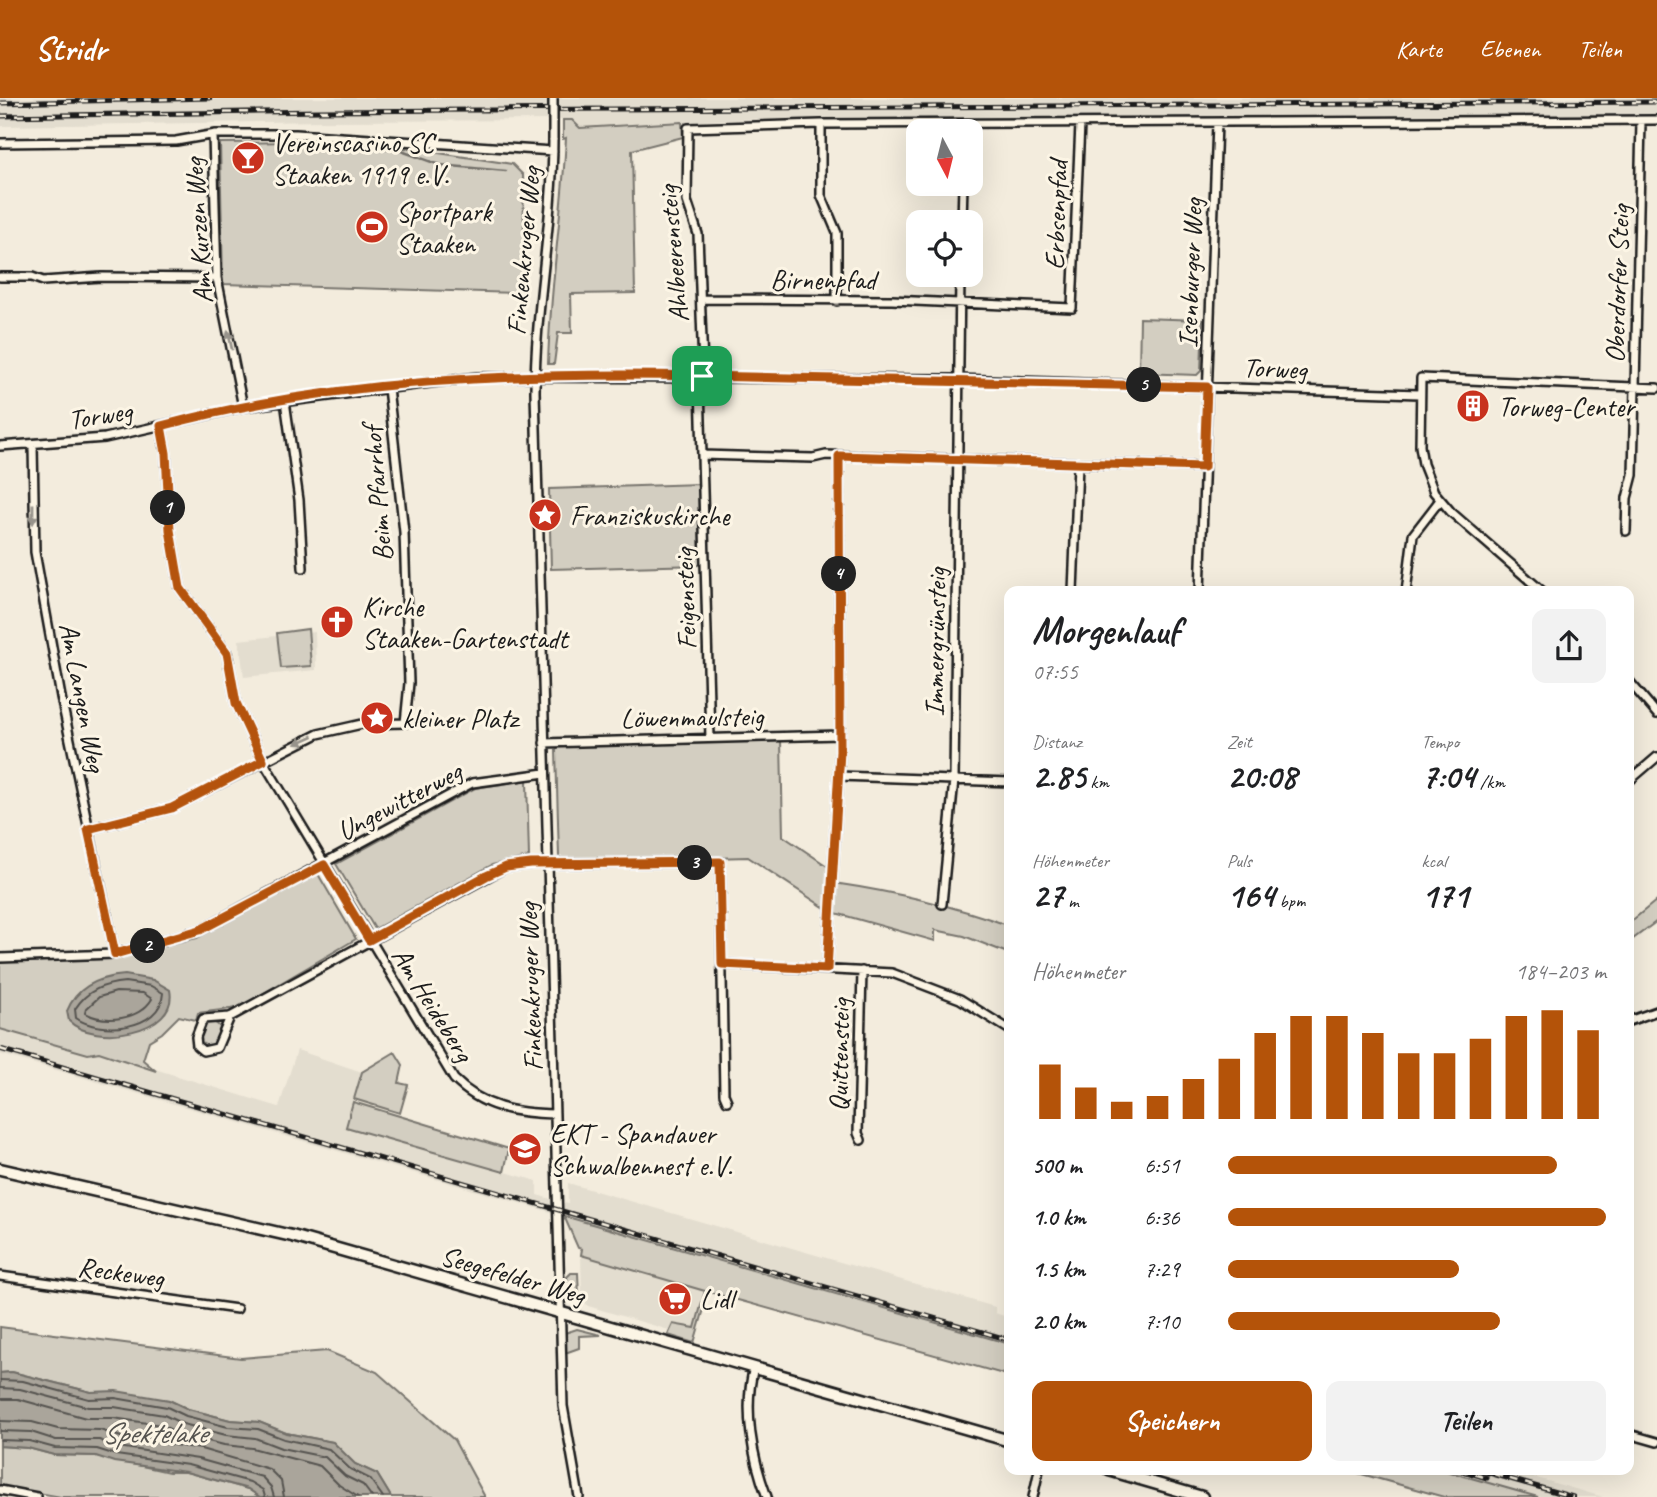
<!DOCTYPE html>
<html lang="de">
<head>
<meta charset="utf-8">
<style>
	:root { --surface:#fff; --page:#f2f2f2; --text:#202124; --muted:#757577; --accent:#b45309 }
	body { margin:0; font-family:Caveat,sans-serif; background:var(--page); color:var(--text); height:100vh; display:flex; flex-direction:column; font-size:26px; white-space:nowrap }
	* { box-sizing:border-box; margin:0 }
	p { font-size:23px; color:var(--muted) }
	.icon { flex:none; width:38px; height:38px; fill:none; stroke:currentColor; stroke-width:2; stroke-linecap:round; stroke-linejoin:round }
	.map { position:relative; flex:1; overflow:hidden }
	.sheet { position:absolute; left:1004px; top:488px; width:630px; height:889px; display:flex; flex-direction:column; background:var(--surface); border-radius:14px; box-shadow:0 7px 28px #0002 }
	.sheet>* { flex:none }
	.needle { width:46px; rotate:173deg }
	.controls { position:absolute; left:906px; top:21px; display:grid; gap:14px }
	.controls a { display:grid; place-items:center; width:77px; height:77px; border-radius:14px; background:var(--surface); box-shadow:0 7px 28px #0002; font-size:35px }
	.pin { position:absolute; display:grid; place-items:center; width:60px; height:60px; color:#fff; margin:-30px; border-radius:14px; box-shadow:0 4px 10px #0006 }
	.km { position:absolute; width:35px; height:35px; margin:-18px; border-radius:50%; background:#222; color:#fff; font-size:19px; line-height:35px; text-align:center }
	.round { display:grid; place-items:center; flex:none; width:74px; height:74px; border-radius:14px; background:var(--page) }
	.summary { display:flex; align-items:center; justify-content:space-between; height:119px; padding:0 28px }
	h1 { font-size:38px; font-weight:700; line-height:52px }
	.metrics { display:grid; grid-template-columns:repeat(3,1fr); gap:10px; height:119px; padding:7px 28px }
	.metrics div { display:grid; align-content:center }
	.metrics b { font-size:35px; font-weight:700 }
	.metrics small { font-size:19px; font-weight:400 }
	.metrics p { font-size:19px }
	.chart { height:196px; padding:14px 28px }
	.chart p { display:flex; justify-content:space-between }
	.chart svg { width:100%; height:126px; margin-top:7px; stroke:var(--accent); stroke-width:6 }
	.primary-button { display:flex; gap:14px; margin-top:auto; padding:14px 28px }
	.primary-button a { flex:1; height:80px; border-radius:14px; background:var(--accent); color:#fff; font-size:28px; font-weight:700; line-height:80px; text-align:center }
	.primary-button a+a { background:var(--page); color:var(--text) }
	ul { padding:0 28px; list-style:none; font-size:23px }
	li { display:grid; grid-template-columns:112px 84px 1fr; align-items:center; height:52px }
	li i { height:18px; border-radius:9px; background:var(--accent) }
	header { display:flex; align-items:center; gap:42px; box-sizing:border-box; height:98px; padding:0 35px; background:var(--accent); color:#fff }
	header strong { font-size:33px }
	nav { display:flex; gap:38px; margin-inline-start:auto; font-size:24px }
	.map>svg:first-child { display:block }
	.built { fill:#e3ddcf }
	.green { fill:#d3cec1; stroke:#78756e; stroke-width:2 }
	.water { fill:#aaa59b; stroke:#716e68; stroke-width:2 }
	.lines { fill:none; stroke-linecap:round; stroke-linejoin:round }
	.shore { stroke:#55534f; stroke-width:2 }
	.stream { stroke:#716e68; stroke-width:2.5 }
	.street-casing { stroke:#1c1c1c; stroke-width:12 }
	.secondary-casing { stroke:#1c1c1c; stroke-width:15 }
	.street { stroke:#fcf5e5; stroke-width:7 }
	.secondary { stroke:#fcf5e5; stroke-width:10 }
	.rail-casing { stroke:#1c1c1c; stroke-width:5 }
	.rail { stroke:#fcf5e5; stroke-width:2.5; stroke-dasharray:8; stroke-linecap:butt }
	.street-bridge-casing { stroke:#1c1c1c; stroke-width:12; stroke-linecap:butt }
	.street-bridge { stroke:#fcf5e5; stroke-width:7 }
	.oneway { fill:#97938b }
	.route-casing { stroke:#fff; stroke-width:14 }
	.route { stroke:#b45309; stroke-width:9 }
	.labels { text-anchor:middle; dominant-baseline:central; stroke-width:6; stroke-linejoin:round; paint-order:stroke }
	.poi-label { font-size:28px; fill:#1c1c1c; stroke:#fcf5e5; text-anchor:start }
	.street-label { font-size:28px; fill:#1c1c1c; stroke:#fcf5e5 }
	.water-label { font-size:30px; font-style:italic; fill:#55534f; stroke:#fcf5e5 }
</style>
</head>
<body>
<header>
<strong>Stridr</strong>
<nav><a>Karte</a><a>Ebenen</a><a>Teilen</a></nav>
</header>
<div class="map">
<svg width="1657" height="1399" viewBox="0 0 1657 1399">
	<rect width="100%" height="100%" fill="#f3ecdd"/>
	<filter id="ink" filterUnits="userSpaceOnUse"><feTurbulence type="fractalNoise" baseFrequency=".0143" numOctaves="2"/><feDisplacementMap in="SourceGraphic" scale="14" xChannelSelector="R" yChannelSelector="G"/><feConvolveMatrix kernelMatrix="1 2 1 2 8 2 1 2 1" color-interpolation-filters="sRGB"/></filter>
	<g filter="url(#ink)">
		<path class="built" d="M0,0H1657V19L1331,17L721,22L580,30L572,22L324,23L2,28L0,31Z
			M315,534L316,572L244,579L239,542Z
			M0,931L87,956L99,954L279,1009L297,952L362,974L347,1029L537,1083V1097L568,1106V1085L995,1209V1215L1010,1220V1246L0,956Z
			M581,1157L709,1193L694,1245L668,1237L669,1232L588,1208L582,1201Z
			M1443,1372H1509L1603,1399H1538Z"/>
		<path class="green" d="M563,22H572L580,30L682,24L683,39L632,52L635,195L571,196L572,235H558L554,266H548C550,190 562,116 566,40L563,41Z
			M291,44L391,52L405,50L512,66L523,77L525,190H517L516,195L223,186L220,45Z
			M1140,220L1203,222L1201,273L1197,277L1139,275Z
			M699,386L701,467L551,471L549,391Z
			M308,531L311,568L281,570L277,535Z
			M781,642L783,738L830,770L828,812L748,759L563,764L559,759L556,652L560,647Z
			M527,682L529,759L492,767L375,831L336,766L475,690Z
			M318,776L356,841L238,910L198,915L196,922L179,918L162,935L149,943L143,962L156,973L99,954L88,956L0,931V864L112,859L197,840Z
			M834,785C895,794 952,807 1010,828V856L964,838L935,832V843L832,814Z
			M1657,802V823L1629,844V825Z
			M198 936a12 12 0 1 1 24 0a12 12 0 1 1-24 0Z
			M395,954L403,967L399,985L408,987L400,1015L354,1001L362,974Z
			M353,1004L509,1051L504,1074L346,1029Z
			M564,1118L1010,1246V1278L709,1194L694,1245L668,1237L673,1226L695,1230L705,1193L581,1157L582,1151L578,1150Z
			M571,1175H578L579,1199L576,1201L568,1199L567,1179Z
			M0,1229L241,1260L327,1253L377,1274L454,1342L485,1399H391L377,1376L355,1366L332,1344L286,1335L259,1324L230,1322L188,1311L169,1302L91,1294L12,1274L0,1275Z
			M577,1231L601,1237L579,1238V1250L565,1255V1235Z
			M0,1348L28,1350L54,1357L96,1358L169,1374H186L248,1391L260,1399H61L0,1388Z
			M1347,1372H1443L1538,1399H1444Z"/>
		<path class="water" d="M125,877L153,882L170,892C179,935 94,949 69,923L67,913C77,888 100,879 125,877Z
			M12,1274L91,1294L116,1293L169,1302L188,1311L230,1322L259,1324L286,1335L333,1344L355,1366L377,1376L391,1399H260L248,1391L186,1374L114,1364L96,1358L54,1357L28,1350L0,1348V1275Z"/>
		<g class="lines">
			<path class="shore" d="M125,884L151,888L163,895C161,933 99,937 76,920L75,911C87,892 104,886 125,884Z
				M116,894L143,895L152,901C139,922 106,926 85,915L86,911L99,899Z
				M0,1282L23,1283L89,1301L115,1300L167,1309L186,1318L228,1329L258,1331L284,1341L329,1351L350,1371L370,1381L383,1399
				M0,1290L20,1291L88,1309H114L164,1317L183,1326L226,1337L255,1340L281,1350L325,1359L345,1378L363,1387L372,1399
				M0,1301H18L86,1320H113L161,1327L180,1336L224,1347L252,1350L320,1368L339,1387L358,1399
				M0,1323L32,1324L58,1331L100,1332L121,1339L201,1351L269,1371L281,1383L284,1399
				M0,1333L31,1334L56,1342H99L118,1349L198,1361L262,1379L271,1389L274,1399
				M0,1342L29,1343L55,1350L97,1351L116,1357L188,1367L250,1384L263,1392L265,1399"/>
			<path class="stream" d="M217,40L288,41
				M295,41L393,50L440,67L506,73"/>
			<defs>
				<path id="street" d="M821,26V97L837,135V203
					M213,37L217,180L243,309
					M553,41C553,126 535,209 535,294L563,1308L579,1399
					M0,45L176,43L216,36H296L553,53
					M962,124L963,86
					M0,179H32L43,183L101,179L217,180
					M701,201L892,202L1072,210L1080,26
					M285,303L299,402L303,470
					M161,328L166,355L170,432L180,490L227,555L236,605L263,663L454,981C483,1010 515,1015 555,1016
					M0,348L105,340L243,309L477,279L958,281L1419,296
					M33,348L35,454L61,599L115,856
					M702,357L813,360L826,357L1204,369
					M1626,433L1627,400L1633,377L1641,23
					M1073,494L1078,366
					M1200,494L1217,25
					M1406,494L1413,437L1440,402
					M1543,494L1451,414L1434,394L1423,366L1420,348L1421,280L1657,290
					M1629,583L1657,616
					M710,640L700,287L703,269L698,136L687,103L688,30L821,26L1657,22
					M544,645L840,637
					M839,678L1010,684
					M1629,683L1657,659
					M88,731L172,710L318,636L362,626L405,625L409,585L404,434L388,290
					M942,806L954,682L960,177
					M0,860L115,856L200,832L472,685L545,675
					M722,866L892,875L960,901L1010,932
					M827,871L840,653L839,358
					M230,919L217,950L203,953L197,948L196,939L203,921L230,919L506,769L531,766L720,764L724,996L727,1003
					M1629,923L1657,913
					M861,1042L858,1035L862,873
					M0,1178L237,1211
					M754,1269C743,1311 752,1359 767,1399
					M1629,1336L1657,1344
					M0,1392L37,1399
					M1033,1399L1039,1372"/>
				<path id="secondary" d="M0,1071L292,1138L1010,1343
					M1109,1372L1202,1399"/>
			</defs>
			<use href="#street" class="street-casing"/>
			<use href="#secondary" class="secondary-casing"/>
			<use href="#street" class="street"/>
			<use href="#secondary" class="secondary"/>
			<defs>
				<path id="rail" d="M0,5L210,0
					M0,18L320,13L1657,4
					M0,951L1010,1242
					M1460,1372L1487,1380
					M1479,1372L1573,1399"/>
			</defs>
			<use href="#rail" class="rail-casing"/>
			<use href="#rail" class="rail"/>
			<defs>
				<path id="street-bridge" d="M553,0V41"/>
			</defs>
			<use href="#street-bridge" class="street-bridge-casing"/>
			<use href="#street-bridge" class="street-bridge"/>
		</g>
		<defs><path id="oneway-solid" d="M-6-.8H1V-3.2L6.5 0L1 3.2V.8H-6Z" transform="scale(1.75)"/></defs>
		<g class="oneway">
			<use href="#oneway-solid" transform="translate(230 242) rotate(-102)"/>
			<use href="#oneway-solid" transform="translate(33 416) rotate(90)"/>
			<use href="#oneway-solid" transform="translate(304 642) rotate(156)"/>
		</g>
	</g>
	<g class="lines" filter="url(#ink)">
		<defs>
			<path id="route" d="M702,278L1207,289L1204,369L839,358L840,653L827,871L722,866L720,764L531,766L506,769L486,778L369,842L324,767L200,832L115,856L88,731L172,710L263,663L236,605L227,555L180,490L170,432L166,355L161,328C336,281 521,274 702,278Z"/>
		</defs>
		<use href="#route" class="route-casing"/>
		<use href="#route" class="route"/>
	</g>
	<defs>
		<symbol id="bar-disc" viewBox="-11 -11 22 22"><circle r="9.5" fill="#c8321e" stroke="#fcf5e5"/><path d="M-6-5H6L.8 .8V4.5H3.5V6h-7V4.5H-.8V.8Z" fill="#fff"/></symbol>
		<symbol id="stadium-disc" viewBox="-11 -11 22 22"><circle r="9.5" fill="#c8321e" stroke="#fcf5e5"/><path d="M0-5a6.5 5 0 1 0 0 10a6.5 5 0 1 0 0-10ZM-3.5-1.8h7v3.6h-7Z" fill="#fff"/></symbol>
		<symbol id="building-disc" viewBox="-11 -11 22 22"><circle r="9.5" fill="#c8321e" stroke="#fcf5e5"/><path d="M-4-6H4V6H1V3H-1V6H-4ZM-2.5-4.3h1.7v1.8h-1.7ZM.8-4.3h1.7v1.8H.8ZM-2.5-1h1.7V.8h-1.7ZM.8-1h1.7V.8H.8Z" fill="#fff"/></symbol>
		<symbol id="sight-disc" viewBox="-11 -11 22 22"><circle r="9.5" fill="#c8321e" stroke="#fcf5e5"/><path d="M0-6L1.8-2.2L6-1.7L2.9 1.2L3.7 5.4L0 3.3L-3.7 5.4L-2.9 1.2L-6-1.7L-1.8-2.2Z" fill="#fff"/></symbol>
		<symbol id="church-disc" viewBox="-11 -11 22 22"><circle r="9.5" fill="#c8321e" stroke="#fcf5e5"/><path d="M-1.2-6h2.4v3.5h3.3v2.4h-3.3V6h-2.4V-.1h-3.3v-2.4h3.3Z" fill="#fff"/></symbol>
		<symbol id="school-disc" viewBox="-11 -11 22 22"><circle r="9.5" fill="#c8321e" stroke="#fcf5e5"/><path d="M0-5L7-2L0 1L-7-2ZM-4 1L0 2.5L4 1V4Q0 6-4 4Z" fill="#fff"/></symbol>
		<symbol id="supermarket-disc" viewBox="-11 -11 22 22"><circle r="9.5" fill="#c8321e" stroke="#fcf5e5"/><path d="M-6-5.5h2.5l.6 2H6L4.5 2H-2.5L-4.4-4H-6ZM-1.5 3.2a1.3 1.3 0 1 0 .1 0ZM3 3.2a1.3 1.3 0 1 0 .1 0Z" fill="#fff"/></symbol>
	</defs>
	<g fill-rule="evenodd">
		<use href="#bar-disc" x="229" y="41" width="38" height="38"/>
		<use href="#stadium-disc" x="353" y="110" width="38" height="38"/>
		<use href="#building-disc" x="1454" y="289" width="38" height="38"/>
		<use href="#sight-disc" x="526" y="398" width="38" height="38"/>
		<use href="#church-disc" x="318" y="505" width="38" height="38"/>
		<use href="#sight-disc" x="358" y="601" width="38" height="38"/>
		<use href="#school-disc" x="506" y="1032" width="38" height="38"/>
		<use href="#supermarket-disc" x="656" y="1182" width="38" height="38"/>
	</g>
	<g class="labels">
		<g class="poi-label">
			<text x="272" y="44">Vereinscasino SC<tspan x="272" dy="32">Staaken 1919 e.V.</tspan></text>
			<text x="396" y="113">Sportpark<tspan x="396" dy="32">Staaken</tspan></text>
			<text x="1498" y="308">Torweg-Center</text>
			<text x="570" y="417">Franziskuskirche</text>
			<text x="362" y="508">Kirche<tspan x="362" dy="32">Staaken-Gartenstadt</tspan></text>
			<text x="402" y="620">kleiner Platz</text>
			<text x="550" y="1035">EKT - Spandauer<tspan x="550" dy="32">Schwalbennest e.V.</tspan></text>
			<text x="700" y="1201">Lidl</text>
		</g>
		<g class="street-label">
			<text transform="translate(1056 117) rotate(-88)">Erbsenpfad</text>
			<text transform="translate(198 133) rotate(-94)">Am Kurzen Weg</text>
			<text transform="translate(523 153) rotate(-85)">Finkenkruger Weg</text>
			<text transform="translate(673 156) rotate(-95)">Ahlbeerensteig</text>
			<text transform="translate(1190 175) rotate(-88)">Isenburger Weg</text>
			<text x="823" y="181">Birnenpfad</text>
			<text transform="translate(1617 186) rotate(-88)">Oberdorfer Steig</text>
			<text transform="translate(1275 270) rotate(2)">Torweg</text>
			<text transform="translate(100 317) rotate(-9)">Torweg</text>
			<text transform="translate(377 396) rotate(-95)">Beim Pfarrhof</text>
			<text transform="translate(685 501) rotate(-92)">Feigensteig</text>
			<text transform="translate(935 544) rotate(-89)">Immergrünsteig</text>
			<text transform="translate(83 599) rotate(79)">Am Langen Weg</text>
			<text transform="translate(692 619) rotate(-1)">Löwenmaulsteig</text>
			<text transform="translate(399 703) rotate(-28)">Ungewitterweg</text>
			<text transform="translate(530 889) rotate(-92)">Finkenkruger Weg</text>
			<text transform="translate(433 906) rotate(58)">Am Heideberg</text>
			<text transform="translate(839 957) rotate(-89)">Quittensteig</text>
			<text transform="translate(121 1174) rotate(8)">Reckeweg</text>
			<text transform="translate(513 1177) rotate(16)">Seegefelder Weg</text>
		</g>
		<g class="water-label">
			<text x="154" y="1335">Spektelake</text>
		</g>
	</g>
</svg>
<div class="controls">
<a><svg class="needle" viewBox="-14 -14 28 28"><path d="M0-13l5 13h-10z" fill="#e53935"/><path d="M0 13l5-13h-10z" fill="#757577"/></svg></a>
<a><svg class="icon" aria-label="locate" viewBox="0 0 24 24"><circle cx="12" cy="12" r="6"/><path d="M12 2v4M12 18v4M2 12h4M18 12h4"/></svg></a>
</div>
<div class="pin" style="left:702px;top:278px;background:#1e9e55"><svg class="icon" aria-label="arrive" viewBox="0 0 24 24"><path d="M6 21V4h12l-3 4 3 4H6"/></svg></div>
<b class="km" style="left:168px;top:410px">1</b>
<b class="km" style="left:148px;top:848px">2</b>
<b class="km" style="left:695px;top:765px">3</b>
<b class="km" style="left:839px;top:476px">4</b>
<b class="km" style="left:1144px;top:287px">5</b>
<section class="sheet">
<div class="summary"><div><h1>Morgenlauf</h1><p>07:55</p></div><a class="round"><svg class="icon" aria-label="share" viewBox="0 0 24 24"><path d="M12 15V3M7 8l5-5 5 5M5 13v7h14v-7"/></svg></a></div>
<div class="metrics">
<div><p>Distanz</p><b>2.85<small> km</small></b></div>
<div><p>Zeit</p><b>20:08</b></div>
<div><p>Tempo</p><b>7:04<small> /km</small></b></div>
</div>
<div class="metrics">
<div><p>Höhenmeter</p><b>27<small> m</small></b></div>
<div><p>Puls</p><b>164<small> bpm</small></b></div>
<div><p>kcal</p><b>171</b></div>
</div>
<div class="chart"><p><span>Höhenmeter</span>184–203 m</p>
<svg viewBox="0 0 160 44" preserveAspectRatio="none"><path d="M5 44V25M15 44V33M25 44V38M35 44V36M45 44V30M55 44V23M65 44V14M75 44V8M85 44V8M95 44V14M105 44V21M115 44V21M125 44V16M135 44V8M145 44V6M155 44V13"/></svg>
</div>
<ul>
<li><b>500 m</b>6:51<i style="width:87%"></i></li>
<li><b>1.0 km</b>6:36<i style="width:100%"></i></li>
<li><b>1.5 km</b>7:29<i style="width:61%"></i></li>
<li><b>2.0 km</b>7:10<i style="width:72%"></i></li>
</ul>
<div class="primary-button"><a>Speichern</a><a>Teilen</a></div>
</section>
</div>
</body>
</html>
